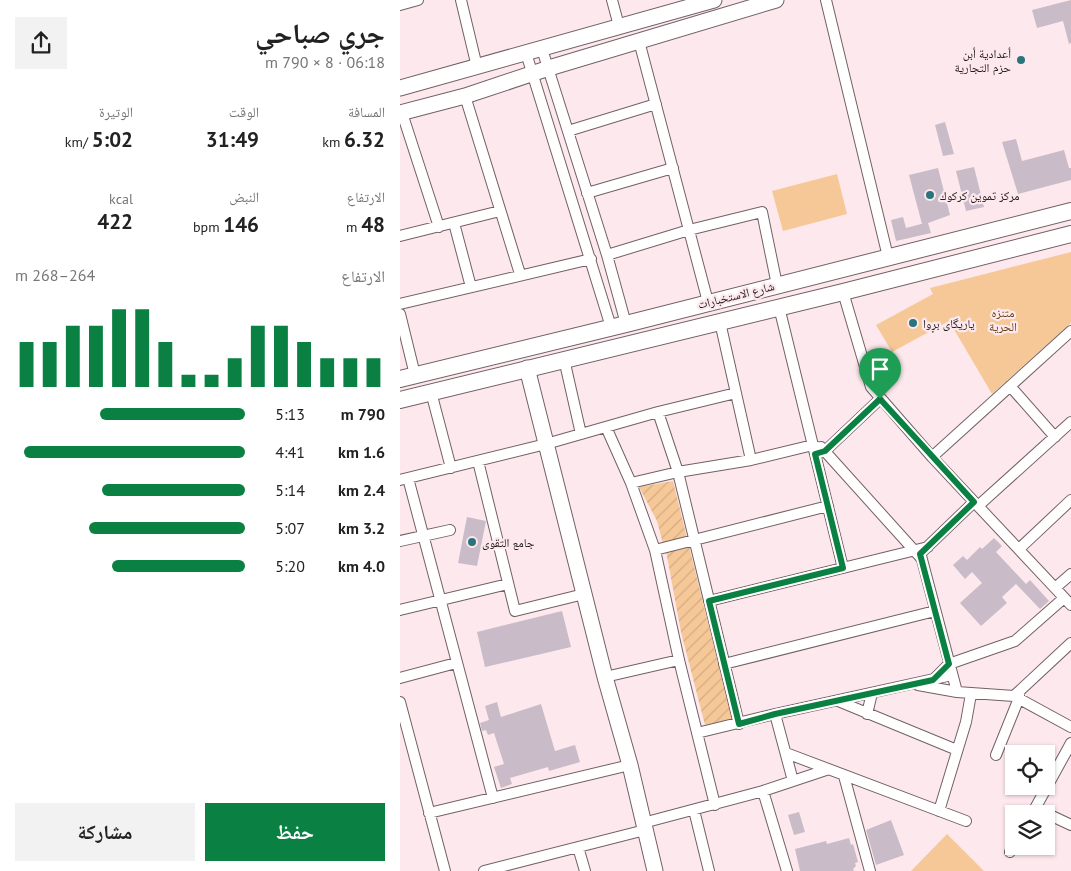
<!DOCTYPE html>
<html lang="ar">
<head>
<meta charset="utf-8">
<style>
	:root { --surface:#fff; --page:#f2f2f2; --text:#222; --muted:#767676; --accent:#0b8043 }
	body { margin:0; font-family:"PT Sans","Noto Naskh Arabic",sans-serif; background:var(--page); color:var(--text); direction:rtl; height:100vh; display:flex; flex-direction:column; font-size:19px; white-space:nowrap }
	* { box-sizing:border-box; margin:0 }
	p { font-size:16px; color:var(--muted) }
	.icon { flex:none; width:28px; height:28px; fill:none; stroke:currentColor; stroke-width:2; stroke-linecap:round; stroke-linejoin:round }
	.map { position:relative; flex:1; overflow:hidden; direction:ltr }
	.side { display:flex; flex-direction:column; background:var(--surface); width:400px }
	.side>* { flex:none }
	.buttons { position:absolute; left:605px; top:745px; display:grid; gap:10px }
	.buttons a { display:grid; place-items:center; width:50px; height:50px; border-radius:0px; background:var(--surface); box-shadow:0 1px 4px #0004; font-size:25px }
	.pin { position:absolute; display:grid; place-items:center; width:42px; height:42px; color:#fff; margin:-51px -21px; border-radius:50% 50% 50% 0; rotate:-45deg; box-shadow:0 0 5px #0007 }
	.pin .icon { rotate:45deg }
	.round { display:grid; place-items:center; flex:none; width:52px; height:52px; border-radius:0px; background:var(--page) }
	.summary { display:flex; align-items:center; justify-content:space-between; height:85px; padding:0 15px }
	h1 { font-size:28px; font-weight:700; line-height:38px }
	.metrics { display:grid; grid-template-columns:repeat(3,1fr); gap:8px; height:85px; padding:5px 15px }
	.metrics div { display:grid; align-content:center }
	.metrics b { font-size:21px; font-weight:700 }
	.metrics small { font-size:14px; font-weight:400 }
	.metrics p { font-size:14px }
	.chart { height:140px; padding:10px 15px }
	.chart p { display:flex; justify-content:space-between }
	.chart svg { width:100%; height:90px; margin-top:5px; stroke:var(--accent); stroke-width:6 }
	.action { display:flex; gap:10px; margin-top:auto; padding:10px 15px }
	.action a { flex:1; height:58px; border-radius:0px; background:var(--accent); color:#fff; font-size:20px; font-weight:700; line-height:58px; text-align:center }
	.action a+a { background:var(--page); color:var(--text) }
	ul { padding:0 15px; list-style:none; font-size:16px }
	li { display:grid; grid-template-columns:80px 60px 1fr; align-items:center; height:38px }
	li i { height:12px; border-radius:6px; background:var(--accent) }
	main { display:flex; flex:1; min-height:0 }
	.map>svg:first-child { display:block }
	.green { fill:#f7c897 }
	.garden { fill:url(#garden-furrows) }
	.building { fill:#c9bbc7 }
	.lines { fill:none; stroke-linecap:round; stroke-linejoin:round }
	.street-casing { stroke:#726164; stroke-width:12 }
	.secondary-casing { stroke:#726164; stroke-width:17 }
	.primary-casing { stroke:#726164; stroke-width:18 }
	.street { stroke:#fff; stroke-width:10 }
	.secondary { stroke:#fff; stroke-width:15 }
	.primary { stroke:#fff; stroke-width:16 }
	.route-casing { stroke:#fff; stroke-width:10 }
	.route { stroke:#0b8043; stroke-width:6 }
	.poi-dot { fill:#2b747b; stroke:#fde9ed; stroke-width:2 }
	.labels { text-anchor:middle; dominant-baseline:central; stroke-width:4.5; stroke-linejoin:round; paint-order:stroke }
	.poi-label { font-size:12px; fill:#1e1719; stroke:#fde9ed; text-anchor:start }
	.street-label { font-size:12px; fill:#1e1719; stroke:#fde9ed }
	.park-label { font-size:12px; fill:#633d0a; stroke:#fde9ed }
</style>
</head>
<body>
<main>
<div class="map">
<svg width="671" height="871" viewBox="0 0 671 871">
	<defs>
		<pattern id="garden-furrows" width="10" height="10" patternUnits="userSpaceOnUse" patternTransform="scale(1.25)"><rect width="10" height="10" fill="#f7c897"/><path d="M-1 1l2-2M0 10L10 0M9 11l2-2" fill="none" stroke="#d3ab82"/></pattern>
	</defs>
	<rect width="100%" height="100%" fill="#fde9ed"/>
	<path class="green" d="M437,174L447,214L383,231L372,191Z
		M671,252V323L592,394L549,321L492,352L476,325L533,294L530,288Z
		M547,834L584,871H511Z"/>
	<path class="garden" d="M273,481L287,538L263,544L257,521L239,487Z
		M289,546L332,719L305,725L281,632L266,551Z"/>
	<path class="building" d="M671,0V43L669,44L663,21L637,28L632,10Z
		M545,122L554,154L543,156L535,125Z
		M616,139L622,161L664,150L669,168H671V180L618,194L602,142Z
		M574,167L584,207L566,211L556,171Z
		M538,168L550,215L528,223L531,233L496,241L491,220L503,217L506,228L525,223L522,224L509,175Z
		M67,517L86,521L77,566L58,563Z
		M594,538L602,546L596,552L626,584L630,580L649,601L640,609L616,584L602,597L607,603L581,626L560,603L582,583L572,572L565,579L553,565L563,556L567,560L580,547L582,549Z
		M162,611L171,647L85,667L77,632Z
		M97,702L101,717L141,704L155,751L175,745L180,762L149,771L148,767L110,778L112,784L101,788L94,767L104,764L94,733L88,735L86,730L82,731L80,723L89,720L85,706Z
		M399,812L405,832L394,835L388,815Z
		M491,820L504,855L476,865L466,830Z
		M449,838L451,845L453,844L458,862L455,863L456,866L453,869L454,871H400L395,849L426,841L427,844Z"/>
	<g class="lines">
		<defs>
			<path id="street" d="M61,0L77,67
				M212,0L219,26
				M426,0L488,257
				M0,5L18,0
				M239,41L308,302
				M142,49L207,255L226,324
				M126,53L211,327
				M65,96L120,274
				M2,113L39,227
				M168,131L256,104
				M187,193L273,168
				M54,223L71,287
				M0,236L100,211
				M207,255L289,230L362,212L377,285
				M443,292L471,387L532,457L671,605
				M0,304L191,259
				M379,307L443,568
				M0,314L15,375
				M320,322L351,460
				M164,359L181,434
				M610,386L655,437
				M31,392L51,468
				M258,412L278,472L339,724
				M206,427L231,483L255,550L279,660L315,805
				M421,447L521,558
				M419,453L425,451L480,399
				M532,457L671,331
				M78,461L115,611L184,594
				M8,478L93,798
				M0,480L146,444L258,412L336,393
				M231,483L278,472L351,460L413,445L425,451
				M578,506L671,422
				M0,541L50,530
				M619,549L671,500
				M255,550L428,506
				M523,551L574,502
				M520,552L557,692
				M655,588L671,574
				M309,601L528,547
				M0,610L108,584
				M324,664L535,611
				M205,677L279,660
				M0,678L56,663
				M534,679L549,664L615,641L664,598
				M518,685L557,692L614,696L671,727
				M614,696L671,643
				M438,701L557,750
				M0,702L45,871
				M375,714L393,781
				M467,714L472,693
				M297,733L375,714L552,675
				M386,753L566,821
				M596,755L619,698V692
				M444,776L470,871
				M363,791L387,871
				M635,808L671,825
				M294,810L309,871
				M539,811L566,722L571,694
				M29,813L230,765
				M632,814L671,743
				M243,823L363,791L426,770
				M178,847L185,871
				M610,852L614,846
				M84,871L245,830"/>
			<path id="secondary" d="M0,88L314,0
				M0,113L65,96L149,68L376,0
				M127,368L205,677L230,765L255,871"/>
			<path id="primary" d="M0,379L226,324L671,211
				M0,400L443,292L671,234"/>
		</defs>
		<use href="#street" class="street-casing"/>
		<use href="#secondary" class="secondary-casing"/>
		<use href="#primary" class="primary-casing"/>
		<use href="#street" class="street"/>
		<use href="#secondary" class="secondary"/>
		<use href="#primary" class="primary"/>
	</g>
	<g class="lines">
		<defs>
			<path id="route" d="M480,399L574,502L520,554L549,664L533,680L375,714L339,724L309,601L443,568L415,454L425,451Z"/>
		</defs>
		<use href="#route" class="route-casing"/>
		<use href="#route" class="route"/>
	</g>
	<g class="poi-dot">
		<circle cx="621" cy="60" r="5"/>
		<circle cx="530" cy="195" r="5"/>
		<circle cx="513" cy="323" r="5"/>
		<circle cx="72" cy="542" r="5"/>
	</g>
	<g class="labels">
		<g class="poi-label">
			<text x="611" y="53" text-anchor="end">أعدادية أبن<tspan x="611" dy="14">حزم التجارية</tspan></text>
			<text x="540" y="195">مركز تموين كركوك</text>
			<text x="523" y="323">یاریگای بڕوا</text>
			<text x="82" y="542">جامع التقوى</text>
		</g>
		<g class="street-label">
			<text transform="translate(336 295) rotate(-14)">شارع الاستخبارات</text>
		</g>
		<g class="park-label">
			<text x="603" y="312">متنزه<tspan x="603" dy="14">الحرية</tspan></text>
		</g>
	</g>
</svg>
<div class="buttons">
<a><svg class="icon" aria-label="locate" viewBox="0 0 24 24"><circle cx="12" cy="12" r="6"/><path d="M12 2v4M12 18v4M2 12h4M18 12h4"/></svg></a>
<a><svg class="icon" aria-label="layers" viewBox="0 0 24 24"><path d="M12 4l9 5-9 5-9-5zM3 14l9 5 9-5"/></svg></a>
</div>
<div class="pin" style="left:480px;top:399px;background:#1e9e55"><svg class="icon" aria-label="arrive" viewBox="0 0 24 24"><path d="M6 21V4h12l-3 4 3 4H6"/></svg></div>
</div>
<section class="side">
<div class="summary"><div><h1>جري صباحي</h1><p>06:18 · 8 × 790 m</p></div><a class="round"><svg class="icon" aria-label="share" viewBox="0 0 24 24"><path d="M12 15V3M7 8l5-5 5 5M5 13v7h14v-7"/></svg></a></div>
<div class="metrics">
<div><p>المسافة</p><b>6.32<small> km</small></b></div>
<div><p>الوقت</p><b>31:49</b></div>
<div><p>الوتيرة</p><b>5:02<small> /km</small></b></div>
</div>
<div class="metrics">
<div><p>الارتفاع</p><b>48<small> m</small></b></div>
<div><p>النبض</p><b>146<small> bpm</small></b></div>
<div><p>kcal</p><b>422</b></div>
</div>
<div class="chart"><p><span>الارتفاع</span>264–268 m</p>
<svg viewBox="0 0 160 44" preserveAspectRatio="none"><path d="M5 44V22M15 44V22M25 44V14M35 44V14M45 44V6M55 44V6M65 44V22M75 44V38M85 44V38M95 44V30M105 44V14M115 44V14M125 44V22M135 44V30M145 44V30M155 44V30"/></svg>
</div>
<ul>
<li><b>790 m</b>5:13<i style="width:63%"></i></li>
<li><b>1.6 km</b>4:41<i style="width:96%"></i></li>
<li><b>2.4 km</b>5:14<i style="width:62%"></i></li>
<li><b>3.2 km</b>5:07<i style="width:68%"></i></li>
<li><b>4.0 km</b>5:20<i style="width:58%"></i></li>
</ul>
<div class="action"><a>حفظ</a><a>مشاركة</a></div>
</section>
</main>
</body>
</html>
